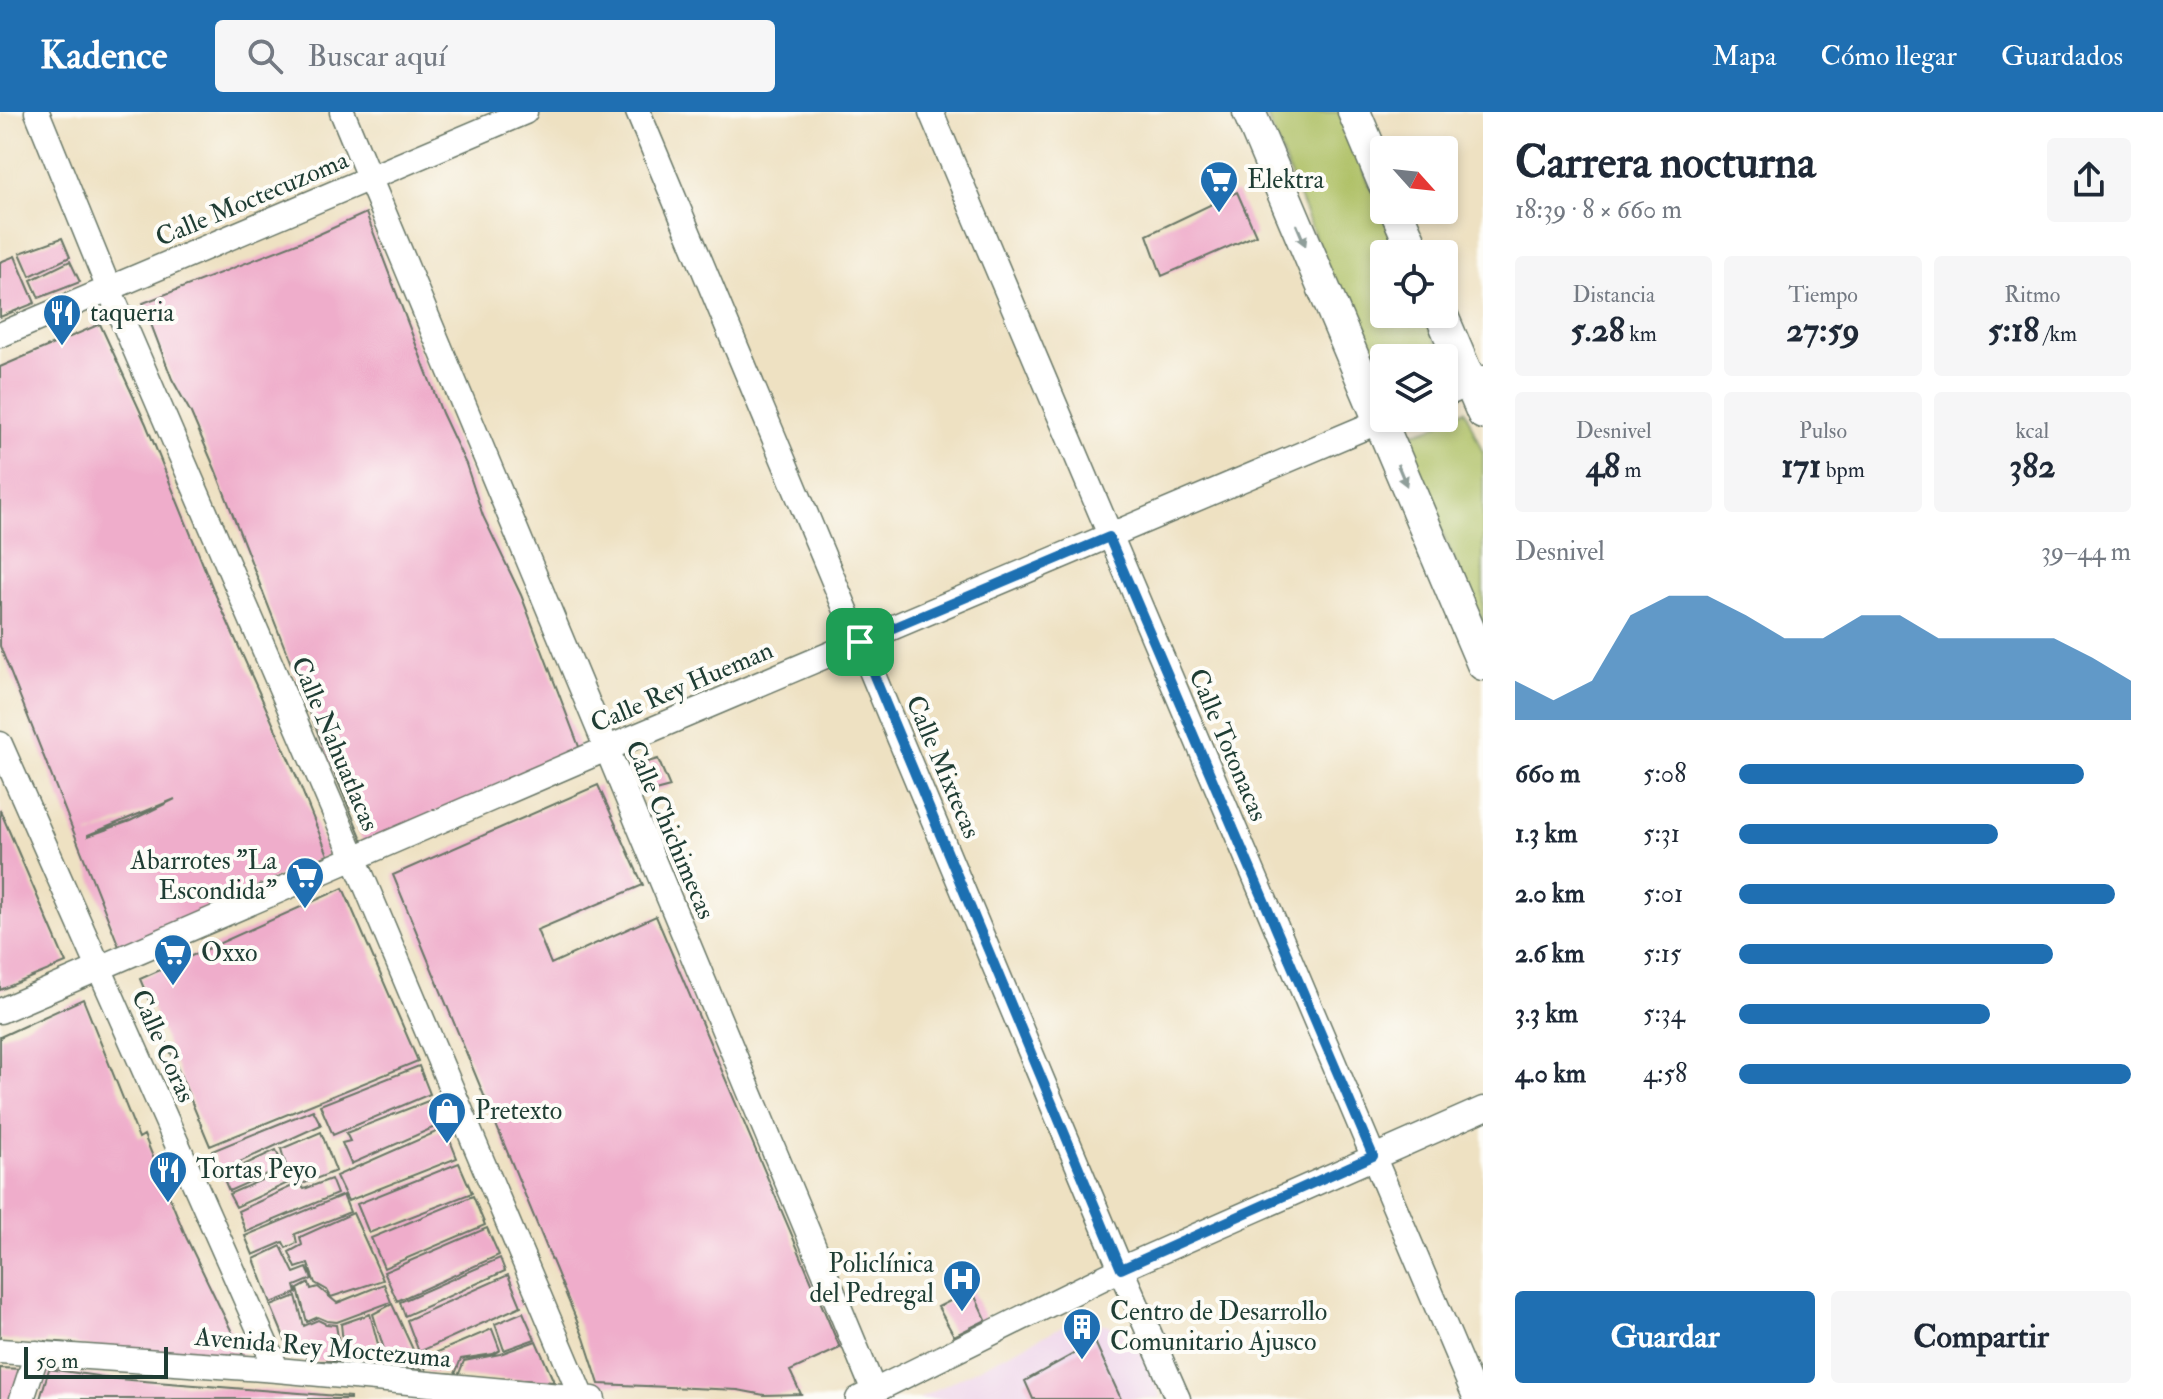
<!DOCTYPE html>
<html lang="es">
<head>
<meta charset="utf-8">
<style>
	:root { --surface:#fff; --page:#f6f6f7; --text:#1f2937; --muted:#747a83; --accent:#1f6fb2 }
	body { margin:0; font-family:"IM FELL Double Pica",serif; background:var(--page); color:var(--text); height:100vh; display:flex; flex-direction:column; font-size:30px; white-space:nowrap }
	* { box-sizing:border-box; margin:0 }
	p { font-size:26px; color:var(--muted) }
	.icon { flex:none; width:44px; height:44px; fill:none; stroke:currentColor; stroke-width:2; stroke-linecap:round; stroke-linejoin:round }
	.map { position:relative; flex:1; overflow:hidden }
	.side { display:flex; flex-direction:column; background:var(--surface); width:680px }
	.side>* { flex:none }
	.needle { width:52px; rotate:117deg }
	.tools { position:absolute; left:1370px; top:24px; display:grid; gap:16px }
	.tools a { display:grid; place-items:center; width:88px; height:88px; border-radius:8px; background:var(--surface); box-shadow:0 4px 12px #0003; font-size:40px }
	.scale { position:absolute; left:24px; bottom:20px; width:144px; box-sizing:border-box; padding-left:8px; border:4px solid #1f3d34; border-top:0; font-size:22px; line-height:28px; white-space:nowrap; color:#1f3d34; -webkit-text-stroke:6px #fdfcf7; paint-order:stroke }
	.pin { position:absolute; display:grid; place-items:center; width:68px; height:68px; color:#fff; margin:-34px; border-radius:16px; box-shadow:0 4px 12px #0006 }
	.round { display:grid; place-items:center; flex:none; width:84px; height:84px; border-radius:8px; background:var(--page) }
	.headline { display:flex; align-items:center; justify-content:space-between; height:136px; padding:0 32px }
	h1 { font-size:44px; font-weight:800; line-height:60px }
	.figures { display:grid; grid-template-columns:repeat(3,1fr); gap:12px; height:136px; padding:8px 32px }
	.figures div { display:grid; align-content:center; border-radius:8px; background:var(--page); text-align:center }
	.figures b { font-size:34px; font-weight:800 }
	.figures small { font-size:22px; font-weight:400 }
	.figures p { font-size:22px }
	.chart { height:224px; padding:16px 32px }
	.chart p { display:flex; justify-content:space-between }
	.chart svg { width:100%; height:144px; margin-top:8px; fill:var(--accent); opacity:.7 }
	.primary-button { display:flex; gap:16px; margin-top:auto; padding:16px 32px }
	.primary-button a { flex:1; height:92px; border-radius:8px; background:var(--accent); color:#fff; font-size:32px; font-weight:800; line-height:92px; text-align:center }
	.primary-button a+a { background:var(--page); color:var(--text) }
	ul { padding:0 32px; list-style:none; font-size:26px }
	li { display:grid; grid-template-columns:128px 96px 1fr; align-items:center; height:60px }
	li i { height:20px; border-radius:10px; background:var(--accent) }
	header { display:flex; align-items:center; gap:48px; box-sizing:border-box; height:112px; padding:0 40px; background:var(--accent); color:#fff }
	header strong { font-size:38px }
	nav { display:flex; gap:44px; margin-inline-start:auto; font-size:28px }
	.search { width:560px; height:72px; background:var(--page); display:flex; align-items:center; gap:20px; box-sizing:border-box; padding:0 28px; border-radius:8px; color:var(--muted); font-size:30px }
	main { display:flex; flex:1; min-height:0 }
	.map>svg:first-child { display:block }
	.built { fill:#edd1e9 }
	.green { fill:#adbf63; stroke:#667e4c; stroke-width:2 }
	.building { fill:#efadcb; fill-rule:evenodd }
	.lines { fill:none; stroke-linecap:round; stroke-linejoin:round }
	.minor-casing { stroke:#677666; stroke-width:27 }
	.major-casing { stroke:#677666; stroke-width:35 }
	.minor { stroke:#fff; stroke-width:24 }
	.major { stroke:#fff; stroke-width:32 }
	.oneway { fill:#8f9e9a }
	.route-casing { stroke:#fff; stroke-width:16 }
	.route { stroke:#1f6fb2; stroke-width:10 }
	.labels { text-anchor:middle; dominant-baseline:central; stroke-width:8; stroke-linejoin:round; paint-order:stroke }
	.poi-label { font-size:26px; fill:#1f3d34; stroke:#fdfcf7; text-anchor:start }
	.street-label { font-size:26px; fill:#1f3d34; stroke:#fdfcf7 }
</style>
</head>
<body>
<header>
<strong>Kadence</strong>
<div class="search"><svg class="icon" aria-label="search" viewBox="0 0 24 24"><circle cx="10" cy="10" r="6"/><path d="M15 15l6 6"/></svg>Buscar aquí</div>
<nav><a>Mapa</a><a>Cómo llegar</a><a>Guardados</a></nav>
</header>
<main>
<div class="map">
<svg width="1483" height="1287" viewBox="0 0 1483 1287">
	<rect width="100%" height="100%" fill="#fdfcf7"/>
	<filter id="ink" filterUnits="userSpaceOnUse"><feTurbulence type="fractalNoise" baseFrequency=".0125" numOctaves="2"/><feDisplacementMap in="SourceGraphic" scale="16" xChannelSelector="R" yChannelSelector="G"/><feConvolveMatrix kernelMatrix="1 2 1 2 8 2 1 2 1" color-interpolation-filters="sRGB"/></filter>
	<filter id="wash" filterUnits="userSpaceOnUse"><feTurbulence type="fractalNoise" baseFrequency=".006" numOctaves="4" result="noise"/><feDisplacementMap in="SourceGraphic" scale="32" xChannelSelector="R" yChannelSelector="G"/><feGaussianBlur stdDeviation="1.8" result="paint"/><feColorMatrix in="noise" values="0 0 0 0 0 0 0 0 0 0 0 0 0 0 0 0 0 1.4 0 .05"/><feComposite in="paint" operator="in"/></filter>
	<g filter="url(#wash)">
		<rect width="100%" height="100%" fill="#eee1c2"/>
		<path class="built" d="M1077,1207L1106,1212L1128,1223L1145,1247L1161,1286L918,1287Z"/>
		<path class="green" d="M1265,0H1339L1399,142H1384V202H1424L1443,246H1384V296Z
			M1465,298L1483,341V513L1400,325L1431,316Z"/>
		<g id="blocks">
			<path class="building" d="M1237,80L1256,123L1162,164L1147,123Z
				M366,101L442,301L466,352L483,404L521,483L581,640L364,732L321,629L215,357L191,301L172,267L143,191L315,124Z
				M62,126L70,145L30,164L20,141Z
				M15,144L35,191L0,205V150Z
				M70,149L80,170L39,186L31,168Z
				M100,212L146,312L213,477L295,661L328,743L120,837L0,534V255ZM175,687L130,709L88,724V723Z
				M658,647L670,675L651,680L641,652Z
				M598,673L643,773L537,818L551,852L656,804L840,1236L790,1259L801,1282L764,1283L738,1278L599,1272L584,1226L393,763Z
				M0,698L66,851L0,878Z
				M343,776L418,949L210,1034L140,867Z
				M83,887L139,1026L144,1023L186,1125L243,1243L110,1240L72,1231L46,1229V1232L0,1227V925Z
				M419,954L430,982L333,1023L320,993Z
				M433,987L444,1011L351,1052L342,1031L350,1029L346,1021Z
				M313,998L321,1013L220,1059L212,1039Z
				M445,1016L457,1046L348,1089L336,1064Z
				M321,1020L336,1059L305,1071L294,1068L236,1095L229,1082L287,1057L281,1037Z
				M276,1038L283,1055L229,1079L222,1063Z
				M459,1051L472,1081L369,1121L357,1092Z
				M331,1067L337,1082L246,1120L238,1099L299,1071L304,1077Z
				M343,1083L350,1100L295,1122L297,1131L286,1136L283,1130L253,1143L245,1124Z
				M473,1084L485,1113L384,1156L371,1126Z
				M353,1101L383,1168L331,1185L327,1178L315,1171L308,1152L296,1156L289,1140L302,1133L300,1125Z
				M487,1116L499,1143L397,1189L384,1160Z
				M281,1134L294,1161L307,1156L312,1167L295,1174L297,1181L271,1191L254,1147Z
				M500,1146L505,1159L405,1204L400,1190Z
				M508,1163L521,1194L419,1240L407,1208Z
				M309,1171L311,1177L318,1175L337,1191L384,1172L391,1190L337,1210L327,1209L318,1205L307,1210L298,1177Z
				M972,1178L986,1208L954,1224L938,1195Z
				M296,1184L304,1214L318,1208L326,1212L336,1213L342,1249H312L286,1230L271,1194Z
				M392,1192L422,1257L389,1253L373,1202Z
				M523,1200L535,1227L504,1238L495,1212Z
				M370,1202L383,1251L345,1249L341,1212Z
				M492,1217L500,1238L493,1242L461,1247L455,1262L427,1260L421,1247Z
				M536,1229L554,1270L458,1264L464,1249L500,1242Z
				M1095,1230L1121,1287H1033L1025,1269Z
				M0,1256L22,1257L11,1287H0Z
				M49,1257L118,1267L350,1285V1287H40Z"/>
		</g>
	</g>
	<g filter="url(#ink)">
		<use href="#blocks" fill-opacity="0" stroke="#677666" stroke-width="2"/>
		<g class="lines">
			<defs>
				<path id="minor" d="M37,0L109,177L355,748L582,1286
					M342,0L874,1279
					M638,0L1121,1157L1178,1287
					M931,0L1476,1287
					M0,223L525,0
					M1444,283L1483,266
					M0,632L277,1258
					M0,899L606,637L1387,306
					M0,1239L277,1258L593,1287
					M22,1287L37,1241
					M858,1287L1121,1157L1483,997"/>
				<path id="major" d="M1249,0L1483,552
					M1354,0L1384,71
					M1396,98L1415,142
					M1441,202L1483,301"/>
			</defs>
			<use href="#minor" class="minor-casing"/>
			<use href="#major" class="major-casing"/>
			<use href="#minor" class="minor"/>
			<use href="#major" class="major"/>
		</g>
		<defs><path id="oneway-solid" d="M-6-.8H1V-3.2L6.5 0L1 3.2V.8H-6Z" transform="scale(2)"/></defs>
		<g class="oneway">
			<use href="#oneway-solid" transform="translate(1301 123) rotate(67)"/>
			<use href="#oneway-solid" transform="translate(1402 363) rotate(67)"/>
		</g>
	</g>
	<g class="lines" filter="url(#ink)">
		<defs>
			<path id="route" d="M1109,425L1373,1044L1121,1157L860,530Z"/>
		</defs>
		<use href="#route" class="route-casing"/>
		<use href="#route" class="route"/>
	</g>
	<defs>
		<symbol id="supermarket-pin" viewBox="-11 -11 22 30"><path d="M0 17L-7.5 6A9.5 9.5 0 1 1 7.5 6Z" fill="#1f6fb2" stroke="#fdfcf7"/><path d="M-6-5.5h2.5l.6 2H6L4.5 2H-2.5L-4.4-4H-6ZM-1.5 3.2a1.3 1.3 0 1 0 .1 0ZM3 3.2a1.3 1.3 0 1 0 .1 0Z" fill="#fff"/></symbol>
		<symbol id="restaurant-pin" viewBox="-11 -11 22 30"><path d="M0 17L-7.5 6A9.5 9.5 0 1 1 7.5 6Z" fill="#1f6fb2" stroke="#fdfcf7"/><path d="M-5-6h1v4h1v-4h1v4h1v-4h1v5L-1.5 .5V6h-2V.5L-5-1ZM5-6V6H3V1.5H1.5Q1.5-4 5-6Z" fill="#fff"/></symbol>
		<symbol id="shop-pin" viewBox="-11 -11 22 30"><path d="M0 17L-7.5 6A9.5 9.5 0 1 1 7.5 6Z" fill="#1f6fb2" stroke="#fdfcf7"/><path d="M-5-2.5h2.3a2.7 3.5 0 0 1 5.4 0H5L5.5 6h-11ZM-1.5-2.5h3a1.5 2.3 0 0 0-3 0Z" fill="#fff"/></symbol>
		<symbol id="hospital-pin" viewBox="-11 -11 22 30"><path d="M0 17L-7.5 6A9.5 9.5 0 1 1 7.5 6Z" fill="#1f6fb2" stroke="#fdfcf7"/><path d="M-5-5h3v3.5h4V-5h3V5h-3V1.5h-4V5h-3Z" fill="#fff"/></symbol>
		<symbol id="building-pin" viewBox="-11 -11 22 30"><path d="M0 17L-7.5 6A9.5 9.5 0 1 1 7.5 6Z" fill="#1f6fb2" stroke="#fdfcf7"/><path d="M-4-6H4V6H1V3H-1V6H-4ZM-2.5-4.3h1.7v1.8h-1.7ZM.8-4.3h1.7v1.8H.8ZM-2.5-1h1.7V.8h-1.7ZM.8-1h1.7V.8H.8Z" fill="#fff"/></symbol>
	</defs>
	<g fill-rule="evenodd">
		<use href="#supermarket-pin" x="1197" y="46" width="44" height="60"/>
		<use href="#restaurant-pin" x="40" y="179" width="44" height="60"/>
		<use href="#supermarket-pin" x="283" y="742" width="44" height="60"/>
		<use href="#supermarket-pin" x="151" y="819" width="44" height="60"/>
		<use href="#shop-pin" x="425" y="977" width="44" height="60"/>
		<use href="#restaurant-pin" x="146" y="1036" width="44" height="60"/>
		<use href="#hospital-pin" x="940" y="1145" width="44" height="60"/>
		<use href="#building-pin" x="1060" y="1193" width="44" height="60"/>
	</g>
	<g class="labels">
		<g class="poi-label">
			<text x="1247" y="68">Elektra</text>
			<text x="90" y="201">taqueria</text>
			<text x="277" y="749" text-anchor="end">Abarrotes "La<tspan x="277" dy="30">Escondida"</tspan></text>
			<text x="201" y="841">Oxxo</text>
			<text x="475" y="999">Pretexto</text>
			<text x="196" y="1058">Tortas Peyo</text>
			<text x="934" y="1152" text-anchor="end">Policlínica<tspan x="934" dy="30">del Pedregal</tspan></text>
			<text x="1110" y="1200">Centro de Desarrollo<tspan x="1110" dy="30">Comunitario Ajusco</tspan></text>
		</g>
		<g class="street-label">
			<text transform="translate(252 87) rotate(-23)">Calle Moctecuzoma</text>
			<text transform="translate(682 575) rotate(-23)">Calle Rey Hueman</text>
			<text transform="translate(335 632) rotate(67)">Calle Nahuatlacas</text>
			<text transform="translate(1228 633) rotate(67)">Calle Totonacas</text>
			<text transform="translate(943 655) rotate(67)">Calle Mixtecas</text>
			<text transform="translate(670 718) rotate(67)">Calle Chichimecas</text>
			<text transform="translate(163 934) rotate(66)">Calle Coras</text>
			<text transform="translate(323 1236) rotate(5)">Avenida Rey Moctezuma</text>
		</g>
	</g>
</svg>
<div class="tools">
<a><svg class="needle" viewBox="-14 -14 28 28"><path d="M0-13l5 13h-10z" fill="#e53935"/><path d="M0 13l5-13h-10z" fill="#747a83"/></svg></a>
<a><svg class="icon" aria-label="locate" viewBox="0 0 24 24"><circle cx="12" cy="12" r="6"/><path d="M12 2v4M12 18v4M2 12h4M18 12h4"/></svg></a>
<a><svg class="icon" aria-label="layers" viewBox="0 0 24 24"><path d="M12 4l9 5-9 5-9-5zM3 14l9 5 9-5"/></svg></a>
</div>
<div class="scale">50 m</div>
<div class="pin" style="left:860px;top:530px;background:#1e9e55"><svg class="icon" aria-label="arrive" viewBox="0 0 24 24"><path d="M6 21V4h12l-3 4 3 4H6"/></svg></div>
</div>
<section class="side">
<div class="headline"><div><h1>Carrera nocturna</h1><p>18:39 · 8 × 660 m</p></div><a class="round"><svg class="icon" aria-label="share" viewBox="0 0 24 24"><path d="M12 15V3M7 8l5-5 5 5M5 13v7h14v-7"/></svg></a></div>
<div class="figures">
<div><p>Distancia</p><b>5.28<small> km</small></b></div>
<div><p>Tiempo</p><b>27:59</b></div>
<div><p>Ritmo</p><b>5:18<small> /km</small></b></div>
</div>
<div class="figures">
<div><p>Desnivel</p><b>48<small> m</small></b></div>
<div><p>Pulso</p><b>171<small> bpm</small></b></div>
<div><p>kcal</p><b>382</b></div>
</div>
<div class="chart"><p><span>Desnivel</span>39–44 m</p>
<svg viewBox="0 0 160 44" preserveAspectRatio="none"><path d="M0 44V32L10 38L20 32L30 12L40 6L50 6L60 12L70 19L80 19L90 12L100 12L110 19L120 19L130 19L140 19L150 25L160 32V44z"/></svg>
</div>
<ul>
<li><b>660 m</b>5:08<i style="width:88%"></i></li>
<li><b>1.3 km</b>5:31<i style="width:66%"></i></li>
<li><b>2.0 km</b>5:01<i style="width:96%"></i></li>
<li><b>2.6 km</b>5:15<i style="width:80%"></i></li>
<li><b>3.3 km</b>5:34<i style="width:64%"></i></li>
<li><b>4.0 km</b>4:58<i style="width:100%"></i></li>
</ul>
<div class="primary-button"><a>Guardar</a><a>Compartir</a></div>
</section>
</main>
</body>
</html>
